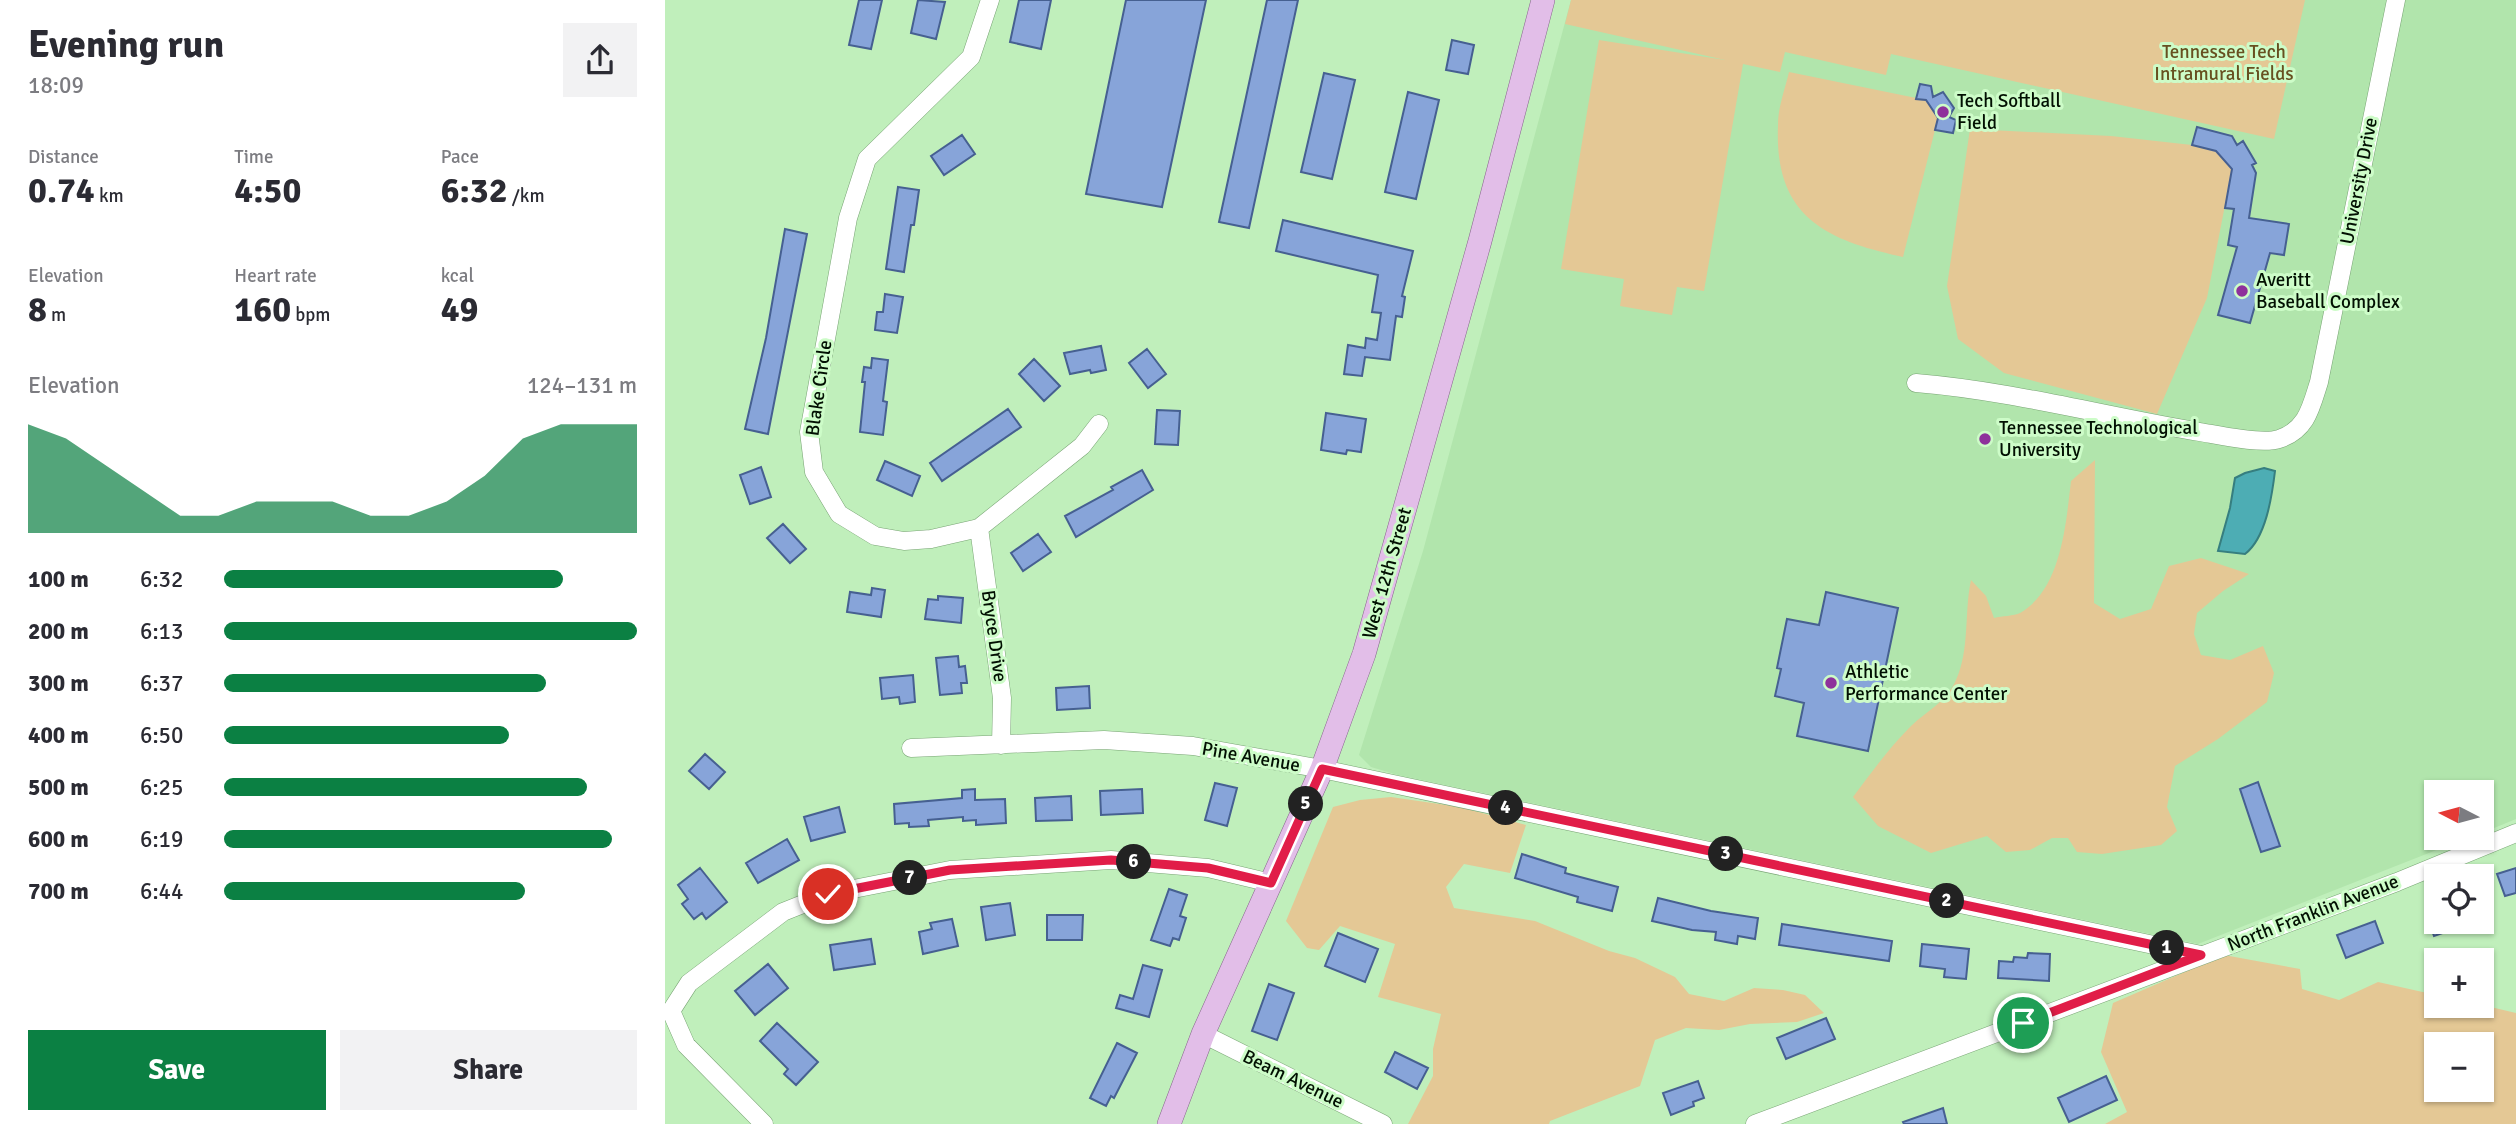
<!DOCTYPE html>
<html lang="en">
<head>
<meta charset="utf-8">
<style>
	:root { --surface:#fff; --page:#f2f2f3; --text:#2b2b33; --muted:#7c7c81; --accent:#0b8043 }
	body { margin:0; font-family:Signika,sans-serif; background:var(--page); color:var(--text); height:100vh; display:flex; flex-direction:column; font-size:26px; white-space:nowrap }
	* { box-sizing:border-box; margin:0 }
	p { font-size:23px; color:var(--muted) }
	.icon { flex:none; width:38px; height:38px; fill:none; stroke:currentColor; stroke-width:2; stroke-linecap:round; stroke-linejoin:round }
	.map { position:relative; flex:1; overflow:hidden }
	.drawer { display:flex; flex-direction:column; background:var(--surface); width:665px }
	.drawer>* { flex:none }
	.needle { width:46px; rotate:276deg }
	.controls { position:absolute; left:1759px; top:780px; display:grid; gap:14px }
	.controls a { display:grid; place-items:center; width:70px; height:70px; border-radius:0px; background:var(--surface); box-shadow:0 2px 5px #0004; font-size:35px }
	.pin { position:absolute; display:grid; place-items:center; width:60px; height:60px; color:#fff; margin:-30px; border:4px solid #fff; border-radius:50%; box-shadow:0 2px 7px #0007 }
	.km { position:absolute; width:35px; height:35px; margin:-18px; border-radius:50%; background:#222; color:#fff; font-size:19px; line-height:35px; text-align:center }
	.round { display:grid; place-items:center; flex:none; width:74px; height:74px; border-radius:0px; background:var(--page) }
	.head { display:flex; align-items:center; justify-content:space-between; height:119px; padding:0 28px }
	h1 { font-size:38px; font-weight:700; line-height:52px }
	.figures { display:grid; grid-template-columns:repeat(3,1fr); gap:10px; height:119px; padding:7px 28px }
	.figures div { display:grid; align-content:center }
	.figures b { font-size:35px; font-weight:700 }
	.figures small { font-size:19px; font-weight:400 }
	.figures p { font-size:19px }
	.chart { height:196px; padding:14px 28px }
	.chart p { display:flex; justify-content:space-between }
	.chart svg { width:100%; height:126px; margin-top:7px; fill:var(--accent); opacity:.7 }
	.primary-button { display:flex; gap:14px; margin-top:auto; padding:14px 28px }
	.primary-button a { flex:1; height:80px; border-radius:0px; background:var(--accent); color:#fff; font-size:28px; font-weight:700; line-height:80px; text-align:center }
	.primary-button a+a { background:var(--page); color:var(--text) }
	ul { padding:0 28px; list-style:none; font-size:23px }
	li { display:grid; grid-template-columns:112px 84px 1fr; align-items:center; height:52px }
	li i { height:18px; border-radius:9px; background:var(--accent) }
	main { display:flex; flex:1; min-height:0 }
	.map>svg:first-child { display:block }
	.built { fill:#b1e5ac }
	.green { fill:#e4c895; fill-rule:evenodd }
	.water { fill:#4dadb4; stroke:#367e7f; stroke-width:2 }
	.building { fill:#87a4d9; stroke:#466091; stroke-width:2 }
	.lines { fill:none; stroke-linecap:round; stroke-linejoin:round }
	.minor-casing { stroke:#78a474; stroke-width:19 }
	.major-casing { stroke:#87648d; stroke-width:24 }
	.minor { stroke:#fff; stroke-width:18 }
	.major { stroke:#e2bee8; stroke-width:23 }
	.route-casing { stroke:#fff; stroke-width:14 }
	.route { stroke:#e11d48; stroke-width:9 }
	.poi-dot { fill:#8e319b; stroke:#cdfcc8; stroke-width:2.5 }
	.labels { text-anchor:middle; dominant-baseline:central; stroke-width:6; stroke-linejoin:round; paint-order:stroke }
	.park-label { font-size:19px; fill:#675020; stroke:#cdfcc8 }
	.poi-label { font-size:19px; fill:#021002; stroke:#cdfcc8; text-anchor:start }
	.street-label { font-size:19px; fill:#021002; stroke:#cdfcc8 }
</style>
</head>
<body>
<main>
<section class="drawer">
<div class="head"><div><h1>Evening run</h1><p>18:09</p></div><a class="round"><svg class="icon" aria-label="share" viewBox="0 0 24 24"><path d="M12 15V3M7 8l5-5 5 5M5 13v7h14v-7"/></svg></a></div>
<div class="figures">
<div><p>Distance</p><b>0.74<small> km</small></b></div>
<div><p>Time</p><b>4:50</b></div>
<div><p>Pace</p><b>6:32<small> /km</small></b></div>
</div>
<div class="figures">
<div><p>Elevation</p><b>8<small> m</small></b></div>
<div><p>Heart rate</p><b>160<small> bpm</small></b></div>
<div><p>kcal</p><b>49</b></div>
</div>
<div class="chart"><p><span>Elevation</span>124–131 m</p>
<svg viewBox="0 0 160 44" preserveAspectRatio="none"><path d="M0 44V6L10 11L20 20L30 29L40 38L50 38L60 33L70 33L80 33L90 38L100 38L110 33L120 24L130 11L140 6L150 6L160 6V44z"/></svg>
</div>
<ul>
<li><b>100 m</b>6:32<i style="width:82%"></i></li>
<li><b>200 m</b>6:13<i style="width:100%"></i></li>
<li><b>300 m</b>6:37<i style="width:78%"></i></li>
<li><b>400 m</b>6:50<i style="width:69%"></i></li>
<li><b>500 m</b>6:25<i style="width:88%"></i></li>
<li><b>600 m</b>6:19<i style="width:94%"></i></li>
<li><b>700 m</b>6:44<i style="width:73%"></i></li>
</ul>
<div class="primary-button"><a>Save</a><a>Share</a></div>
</section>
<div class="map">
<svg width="1851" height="1124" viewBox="0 0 1851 1124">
	<rect width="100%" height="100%" fill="#c0efbb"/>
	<path class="built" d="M906,0H1851V819L1817,833L1816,793H1771V838H1802L1533,944L733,775L706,767L694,755L758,551Z"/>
	<path class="green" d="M906,0H1640L1609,139L1226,54L1221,75L1120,52L1115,72L1078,64L1039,291L1012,287L1007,315L955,306L959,279L896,269L934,40L1060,60L900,24Z
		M1124,72L1261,100L1273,118L1238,257C1159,240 1109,216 1113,125C1113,107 1120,89 1124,72Z
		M1305,129L1446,136L1527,145L1551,151L1567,169L1542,298L1492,414L1339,373L1293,339L1282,286Z
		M1430,460L1429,603L1455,619L1486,609L1504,566L1536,558L1584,574L1558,591L1532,613L1529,634L1536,655L1565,660L1598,646L1609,673L1602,702L1553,739L1510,766L1502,807L1512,831L1496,845L1437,854L1412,852L1403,838H1387L1365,850L1341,852L1322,836L1266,853L1213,826L1188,797C1206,773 1224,748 1246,726C1261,712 1282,701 1291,680C1305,649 1299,613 1306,580L1321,596L1329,618C1337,616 1349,616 1355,613C1397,589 1401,522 1406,481Z
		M726,797L795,807L861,825L845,873L799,864L781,887L789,908L870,921L944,951L970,958L1010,977L1024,994L1059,1001L1089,988L1118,990L1140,995L1159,1013L1132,1022L1085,1024L1054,1030L1021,1028L990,1040L975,1086L885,1121L884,1124H743L768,1076V1049L776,1014L713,997L730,944L675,926L654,950L642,948L621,921L668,807L695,800Z
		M1559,955L1635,969L1637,989L1674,1000L1713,982L1771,995V1006L1817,1005L1851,1013V1124H1440L1462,1112L1436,1052L1448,1003ZM1771,1045H1816V1090H1771Z"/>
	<path class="water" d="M1599,468L1610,471C1607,496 1601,538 1580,554L1553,551L1565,508L1570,478L1580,473Z"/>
	<path class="building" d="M194,0H217L206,49L184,45Z
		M253,0L280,2L271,39L246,33Z
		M354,0H386L376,49L345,42Z
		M461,0H541L497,207L421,194Z
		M602,0H633L584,228L554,222Z
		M787,40L809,45L803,74L781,70Z
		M659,73L690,80L667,179L636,172Z
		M1255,84L1266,86L1268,97L1278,92L1289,108L1284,117L1291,120L1288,133L1270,130L1273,118L1261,100L1251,99Z
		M743,92L774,100L751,199L720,192Z
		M1532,127L1567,136L1572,145L1578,141L1591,163L1587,165L1591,173L1584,218L1624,224L1619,255L1605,253L1585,323L1553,315L1572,247L1563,245L1569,209L1560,208L1567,169L1551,151L1527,145Z
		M297,135L310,154L279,175L266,156Z
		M233,187L254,190L249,225H246L239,272L221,269Z
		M618,220L748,251L737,296L740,297L737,317L731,316L725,360L700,357L697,376L679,374L683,345L700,348L701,338L712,340L716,313L707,312L713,275L611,251Z
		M120,229L142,234L103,434L80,429L101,338Z
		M220,294L238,297L232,333L210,330L212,312H218Z
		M436,346L441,370L426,373L425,370L405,374L399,353Z
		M482,349L501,374L483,388L464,363Z
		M207,358L223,360L218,401L222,402L218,435L195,432L200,382H197L199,367L206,368Z
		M369,359L395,386L379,401L354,374Z
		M343,409L356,427L277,481L265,463Z
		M492,410L515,411L513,445L490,444Z
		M661,413L701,419L696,452L682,450L681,454L656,450Z
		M220,461L255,476L247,496L212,480Z
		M96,467L106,497L85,504L75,475Z
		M477,470L488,490L411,537L400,516L448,490L446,487Z
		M118,524L141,549L125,563L102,538Z
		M373,534L386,552L358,571L346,553Z
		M207,588L220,590L216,617L182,612L185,592L206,595Z
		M1161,592L1233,608L1203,751L1132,736L1139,703L1110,696L1116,669L1112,668L1122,619L1154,625Z
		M273,596L298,598L296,623L260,619L263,599L273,600Z
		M293,656L294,667L300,666L302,683H296L297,693L275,695L271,658Z
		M248,675L250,702L235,704L234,697L217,699L215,678Z
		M424,686L425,708L392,710L391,688Z
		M40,754L60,772L44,789L24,771Z
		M1593,782L1615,846L1596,852L1575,789Z
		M550,783L572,788L562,826L540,820Z
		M310,789V800L340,799L341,823L311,825V820L298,821V817L263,820L264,826L244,827V823L230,824L229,804L297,798V790Z
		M477,789L478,813L436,815L435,791Z
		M406,796L407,820L371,821L370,798Z
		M174,807L180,832L146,841L139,817Z
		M122,839L134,860L93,883L81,863Z
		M857,854L901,868L900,873L953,887L947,911L912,902L913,897L850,878Z
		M35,868L62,902L41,919L37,913L29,919L17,904L23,899L13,885Z
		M1851,868V893L1840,896L1832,874Z
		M504,889L522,895L515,916L521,918L514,940L508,938L505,946L486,940Z
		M993,898L1046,911L1093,918L1090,939L1073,936L1072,944L1050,940L1051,932L1027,930L987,921Z
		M345,903L350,935L321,940L316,907Z
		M382,915H418L417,940H382Z
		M287,919L293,946L258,954L254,932L267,929L265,923Z
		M1710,921L1718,943L1681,958L1672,935Z
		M1764,922H1803L1804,924L1769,936Z
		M1117,924L1227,941L1224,961L1114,945Z
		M673,933L713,949L700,982L660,966Z
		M206,939L210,964L169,970L165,945Z
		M1257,944L1304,949L1301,979L1279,977L1280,969L1255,966Z
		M1363,953L1385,954L1384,981L1333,978L1334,961L1348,962L1349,957L1362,958Z
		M103,964L123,988L90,1015L70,991Z
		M478,965L497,970L484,1017L451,1008L455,995L468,999Z
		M604,984L629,993L612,1040L587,1031Z
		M1161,1018L1170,1039L1121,1059L1112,1038Z
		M112,1023L153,1062L131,1085L119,1074L123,1069L95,1041Z
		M452,1043L472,1053L449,1098L446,1096L441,1106L425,1098Z
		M730,1052L763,1068L752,1089L720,1072Z
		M1441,1076L1452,1100L1404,1122L1393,1098Z
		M1033,1081L1039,1098L1028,1102L1029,1106L1006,1115L998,1093Z
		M1278,1108L1282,1124H1239L1238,1122Z"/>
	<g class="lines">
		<defs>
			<path id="minor" d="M325,0L306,57L202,159L183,218L144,432L149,472L174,514L210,536L239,541L266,539L314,528L417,446L434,424
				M1251,383C1347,391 1440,416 1535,432C1553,435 1597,445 1614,439C1642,430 1646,407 1654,382L1731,0
				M314,528L337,698L336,745
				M246,748L439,740L528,746L657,769L1536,955
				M538,1034L718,1124
				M99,1124L21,1045L6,1011L24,983L118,912L163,894L285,870L446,860L543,868L606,883
				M1090,1124L1732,882L1851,833"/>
			<path id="major" d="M504,1124L538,1034L657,769L699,654L815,241L878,0"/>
		</defs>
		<use href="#minor" class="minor-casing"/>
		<use href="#major" class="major-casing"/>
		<use href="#minor" class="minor"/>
		<use href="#major" class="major"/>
	</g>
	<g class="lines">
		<defs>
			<path id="route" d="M163,894L285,870L446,860L543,868L606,883L657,769L1536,955L1358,1023"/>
		</defs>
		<use href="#route" class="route-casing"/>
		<use href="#route" class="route"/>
	</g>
	<g class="poi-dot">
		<circle cx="1278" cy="112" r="7"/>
		<circle cx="1577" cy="291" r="7"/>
		<circle cx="1320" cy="439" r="7"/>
		<circle cx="1166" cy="683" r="7"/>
	</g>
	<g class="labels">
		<g class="park-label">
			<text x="1559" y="52">Tennessee Tech<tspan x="1559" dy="22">Intramural Fields</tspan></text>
		</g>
		<g class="poi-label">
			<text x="1292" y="101">Tech Softball<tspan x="1292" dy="22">Field</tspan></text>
			<text x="1591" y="280">Averitt<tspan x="1591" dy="22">Baseball Complex</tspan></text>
			<text x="1334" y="428">Tennessee Technological<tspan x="1334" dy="22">University</tspan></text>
			<text x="1180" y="672">Athletic<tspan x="1180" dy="22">Performance Center</tspan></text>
		</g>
		<g class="street-label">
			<text transform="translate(1694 181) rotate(-79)">University Drive</text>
			<text transform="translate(154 388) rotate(-82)">Blake Circle</text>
			<text transform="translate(722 573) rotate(-74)">West 12th Street</text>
			<text transform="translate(329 636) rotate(82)">Bryce Drive</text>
			<text transform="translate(586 757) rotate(10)">Pine Avenue</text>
			<text transform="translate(1648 913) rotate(-21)">North Franklin Avenue</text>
			<text transform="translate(628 1079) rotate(26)">Beam Avenue</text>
		</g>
	</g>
</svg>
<div class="controls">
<a><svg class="needle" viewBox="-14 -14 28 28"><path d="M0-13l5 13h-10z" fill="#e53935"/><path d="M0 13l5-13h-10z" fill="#7c7c81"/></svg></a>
<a><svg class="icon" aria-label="locate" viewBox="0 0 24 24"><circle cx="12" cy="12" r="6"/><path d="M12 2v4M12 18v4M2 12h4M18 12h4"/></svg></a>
<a>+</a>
<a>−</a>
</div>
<div class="pin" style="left:1358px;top:1023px;background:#1e9e55"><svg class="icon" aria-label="arrive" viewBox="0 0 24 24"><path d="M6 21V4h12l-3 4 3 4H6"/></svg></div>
<div class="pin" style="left:163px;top:894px;background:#d93025"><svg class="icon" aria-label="check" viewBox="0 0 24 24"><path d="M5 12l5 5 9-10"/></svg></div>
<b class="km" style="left:1502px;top:948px">1</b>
<b class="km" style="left:1282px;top:901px">2</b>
<b class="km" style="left:1061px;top:854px">3</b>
<b class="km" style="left:841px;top:808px">4</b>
<b class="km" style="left:641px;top:804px">5</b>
<b class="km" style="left:469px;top:862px">6</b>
<b class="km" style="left:245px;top:878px">7</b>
</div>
</main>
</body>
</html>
